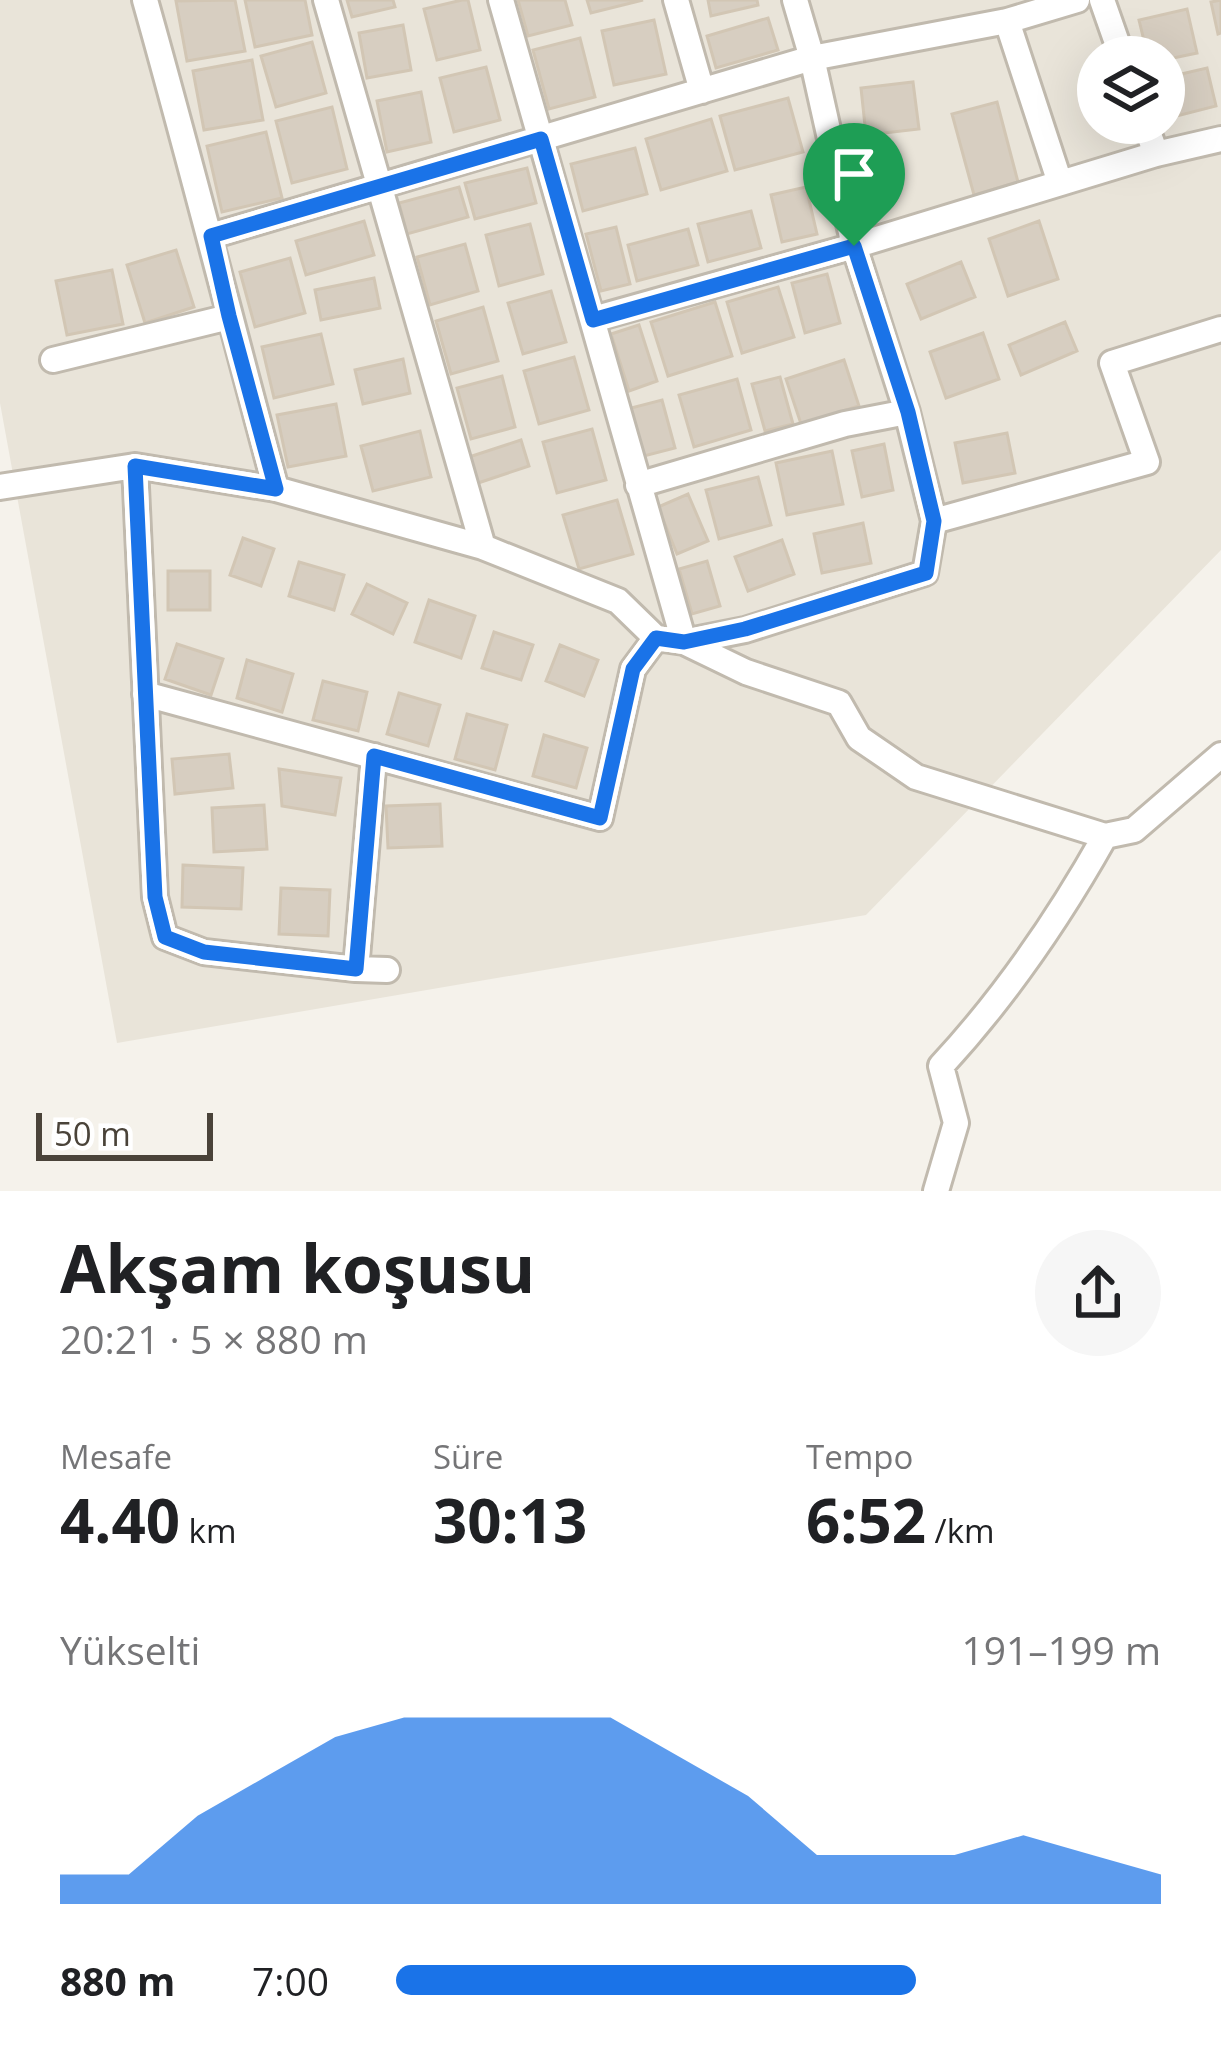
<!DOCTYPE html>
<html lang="tr">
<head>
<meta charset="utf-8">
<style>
	:root { --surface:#fff; --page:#f6f6f6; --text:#202124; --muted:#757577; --accent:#1a73e8 }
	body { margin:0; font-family:"Open Sans",sans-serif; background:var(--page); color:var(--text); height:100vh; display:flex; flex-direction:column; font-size:45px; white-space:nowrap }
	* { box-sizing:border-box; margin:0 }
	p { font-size:39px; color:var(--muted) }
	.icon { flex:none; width:66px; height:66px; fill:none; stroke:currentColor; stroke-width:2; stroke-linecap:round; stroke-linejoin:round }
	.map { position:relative; height:1191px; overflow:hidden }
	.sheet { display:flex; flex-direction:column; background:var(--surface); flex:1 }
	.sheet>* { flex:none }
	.fabs { position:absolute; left:1077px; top:36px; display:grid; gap:24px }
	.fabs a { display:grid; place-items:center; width:108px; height:108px; border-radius:50%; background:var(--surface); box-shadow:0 12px 48px #0002; font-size:60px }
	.scale { position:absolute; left:36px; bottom:30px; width:177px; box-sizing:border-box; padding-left:12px; border:6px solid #4a4339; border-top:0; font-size:33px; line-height:42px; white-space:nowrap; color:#4a4339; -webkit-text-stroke:9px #fff; paint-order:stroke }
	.pin { position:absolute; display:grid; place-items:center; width:102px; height:102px; color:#fff; margin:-123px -51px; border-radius:50% 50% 50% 0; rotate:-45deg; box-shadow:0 0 12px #0007 }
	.pin .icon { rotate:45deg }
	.round { display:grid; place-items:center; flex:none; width:126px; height:126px; border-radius:63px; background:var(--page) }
	.head { display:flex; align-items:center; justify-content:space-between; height:204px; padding:0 60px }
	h1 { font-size:66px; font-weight:700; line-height:90px }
	.stats { display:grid; grid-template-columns:repeat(3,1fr); gap:18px; height:204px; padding:12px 60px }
	.stats div { display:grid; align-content:center }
	.stats b { font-size:60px; font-weight:700 }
	.stats small { font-size:33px; font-weight:400 }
	.stats p { font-size:33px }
	.chart { height:336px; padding:24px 60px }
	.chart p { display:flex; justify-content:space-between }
	.chart svg { width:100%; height:216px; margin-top:12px; fill:var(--accent); opacity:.7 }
	ul { padding:0 60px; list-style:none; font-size:39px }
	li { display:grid; grid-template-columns:192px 144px 1fr; align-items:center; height:90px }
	li i { height:30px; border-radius:15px; background:var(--accent) }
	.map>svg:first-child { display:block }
	.residential { fill:#e9e4d9; fill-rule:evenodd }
	.building { fill:#d7cec1; stroke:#d2c6b4; stroke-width:3 }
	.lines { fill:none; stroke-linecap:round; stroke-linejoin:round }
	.minor-casing { stroke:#c1baae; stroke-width:30 }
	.minor { stroke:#fff; stroke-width:24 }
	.route-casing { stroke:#fff; stroke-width:24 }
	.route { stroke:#1a73e8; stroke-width:15 }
</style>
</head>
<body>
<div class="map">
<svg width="1221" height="1191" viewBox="0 0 1221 1191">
	<rect width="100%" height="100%" fill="#f5f2eb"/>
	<path class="residential" d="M0,0H1221V550L866,915L117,1043L0,403ZM1098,57H1164V123H1098Z"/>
	<path class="building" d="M235,0L245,51L187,61L176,1Z
		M245,0H305L312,35L255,47Z
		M347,0H393L395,7L352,17Z
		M462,0H468L480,50L437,60L424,9Z
		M518,0H565L572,25L528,36Z
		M587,0H643L591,13Z
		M708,0H757L758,5L711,16Z
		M1221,0V33L1218,34L1211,2Z
		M1187,9L1197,53L1164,60V57H1148L1139,20Z
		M768,18L778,50L716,68L707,36Z
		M654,20L666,74L614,85L602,31Z
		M403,25L411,70L367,78L359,33Z
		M580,38L595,97L549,109L533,50Z
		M312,42L326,93L276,107L261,56Z
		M252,60L263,120L204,130L193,71Z
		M486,67L500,120L454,132L440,78Z
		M1207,68L1216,106L1169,118L1164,97V78Z
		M913,82L919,129L866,135L861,88Z
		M421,92L431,142L387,152L377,101Z
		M788,98L803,152L735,170L720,116Z
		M997,102L1018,182L974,195L952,114Z
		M332,107L347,169L292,183L276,121Z
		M711,119L727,171L661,190L646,139Z
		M266,132L282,198L222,212L207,146Z
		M635,148L647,194L583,211L571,164Z
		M527,168L536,203L475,219L465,183Z
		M459,187L468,217L407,234L399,203Z
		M806,187L817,234L782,242L771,195Z
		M751,211L761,248L708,262L698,224Z
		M364,221L374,255L306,275L296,241Z
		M1039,221L1058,279L1008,296L989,239Z
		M530,224L543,274L499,286L486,235Z
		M616,227L630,284L601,291L586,234Z
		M688,229L698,265L637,281L628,245Z
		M465,244L478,291L430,305L417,257Z
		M176,250L194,307L145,323L127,265Z
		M290,258L305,313L255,327L240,272Z
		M961,262L975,297L921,319L907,284Z
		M112,270L123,324L67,335L56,281Z
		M827,274L840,323L805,333L792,283Z
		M374,278L380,308L321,320L315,290Z
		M778,287L794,337L742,353L727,302Z
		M551,291L566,342L523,354L508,303Z
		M715,302L732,356L668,376L651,322Z
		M483,307L498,361L451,374L436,321Z
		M1065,322L1077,351L1021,375L1009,345Z
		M639,325L657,381L629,391L611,334Z
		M983,333L999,379L946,398L930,352Z
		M321,334L333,384L274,398L262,347Z
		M574,357L589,410L539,424L524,371Z
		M403,359L410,393L363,404L355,370Z
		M844,360L859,406L801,424L786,379Z
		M502,376L515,427L471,439L457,388Z
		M780,377L793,424L765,431L752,384Z
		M737,379L751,430L694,447L679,395Z
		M662,400L675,448L644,456L631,408Z
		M336,404L346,456L288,467L277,415Z
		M592,429L606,480L557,493L543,442Z
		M420,431L431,477L373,491L361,446Z
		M1007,433L1015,473L963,483L955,443Z
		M521,440L529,466L478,483L469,457Z
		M884,444L893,490L862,497L852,451Z
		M832,451L843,504L787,515L776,463Z
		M758,477L771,525L719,539L706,490Z
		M688,494L708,541L677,554L658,507Z
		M617,500L633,554L579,569L563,515Z
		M863,523L871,563L822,573L814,534Z
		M243,538L274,549L261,586L230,575Z
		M782,540L794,574L748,591L735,557Z
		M707,561L720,606L692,614L679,569Z
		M299,562L344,575L334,610L289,596Z
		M168,571H210V610H168Z
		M367,584L407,603L393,634L352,614Z
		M429,600L475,616L461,658L415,642Z
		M494,632L533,645L521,680L482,668Z
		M177,644L223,659L211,695L165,679Z
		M560,645L598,660L584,696L546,681Z
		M247,660L293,674L282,712L237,698Z
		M323,681L367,692L358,731L313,720Z
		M399,693L440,705L428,746L387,734Z
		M467,714L507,725L495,770L455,759Z
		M544,735L587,748L576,788L533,776Z
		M229,754L233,788L175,794L172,759Z
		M279,769L341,778L335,815L282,806Z
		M440,804L442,846L388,848L386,806Z
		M264,805L267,849L214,852L212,808Z
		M183,865L243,868L241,909L182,907Z
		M281,888L330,890L328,936L279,934Z"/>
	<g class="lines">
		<defs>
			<path id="minor" d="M145,0C191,163 232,326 276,489
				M326,0L483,547
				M501,0L684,642
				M676,0L702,91
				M1102,0L1122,57
				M1007,21L1060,183
				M1145,123L1156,154
				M211,236L812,58L1007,21L1077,0
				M593,319L854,246L1156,154L1221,139
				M53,360L229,317
				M135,466L155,897L165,937L204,952L356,969L387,970
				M638,485L845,424L907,412
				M0,487L135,466L276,489L483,547L618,601L656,638L684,642L746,672L839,703L859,738L916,777L1105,836L1134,830L1221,755
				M934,521L1147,462L1112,363L1221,329
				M684,642L745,630L925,573L934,521L907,412L854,246L812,58L795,0
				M145,694L600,818L633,669L656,638
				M356,969L374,756
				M936,1191L956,1123L941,1066C1004,998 1059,918 1105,836"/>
		</defs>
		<use href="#minor" class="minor-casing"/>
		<use href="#minor" class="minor"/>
	</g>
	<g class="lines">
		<defs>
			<path id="route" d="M541,139L593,320L854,246L908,412L934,521L926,573L745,629L684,642L656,638L633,669L600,818L374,756L356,969L204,952L165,937L155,897L135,466L276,489L229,316L211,236Z"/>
		</defs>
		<use href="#route" class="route-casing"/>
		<use href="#route" class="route"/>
	</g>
</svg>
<div class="fabs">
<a><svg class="icon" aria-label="layers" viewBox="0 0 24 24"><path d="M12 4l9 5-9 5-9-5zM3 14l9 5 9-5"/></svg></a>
</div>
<div class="scale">50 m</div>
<div class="pin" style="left:854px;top:246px;background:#1e9e55"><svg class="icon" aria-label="arrive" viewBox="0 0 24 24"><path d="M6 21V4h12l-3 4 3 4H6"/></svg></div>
</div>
<section class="sheet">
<div class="head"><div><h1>Akşam koşusu</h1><p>20:21 · 5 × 880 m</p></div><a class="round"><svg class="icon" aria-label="share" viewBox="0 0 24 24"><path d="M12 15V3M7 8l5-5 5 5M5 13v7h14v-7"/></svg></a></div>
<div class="stats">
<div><p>Mesafe</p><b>4.40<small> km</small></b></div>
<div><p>Süre</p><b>30:13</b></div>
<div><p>Tempo</p><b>6:52<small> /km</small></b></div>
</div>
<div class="chart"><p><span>Yükselti</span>191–199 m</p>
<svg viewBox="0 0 160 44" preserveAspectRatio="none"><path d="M0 44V38L10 38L20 26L30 18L40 10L50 6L60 6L70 6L80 6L90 14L100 22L110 34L120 34L130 34L140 30L150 34L160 38V44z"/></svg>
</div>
<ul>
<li><b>880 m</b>7:00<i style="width:68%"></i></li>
</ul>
</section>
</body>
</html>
